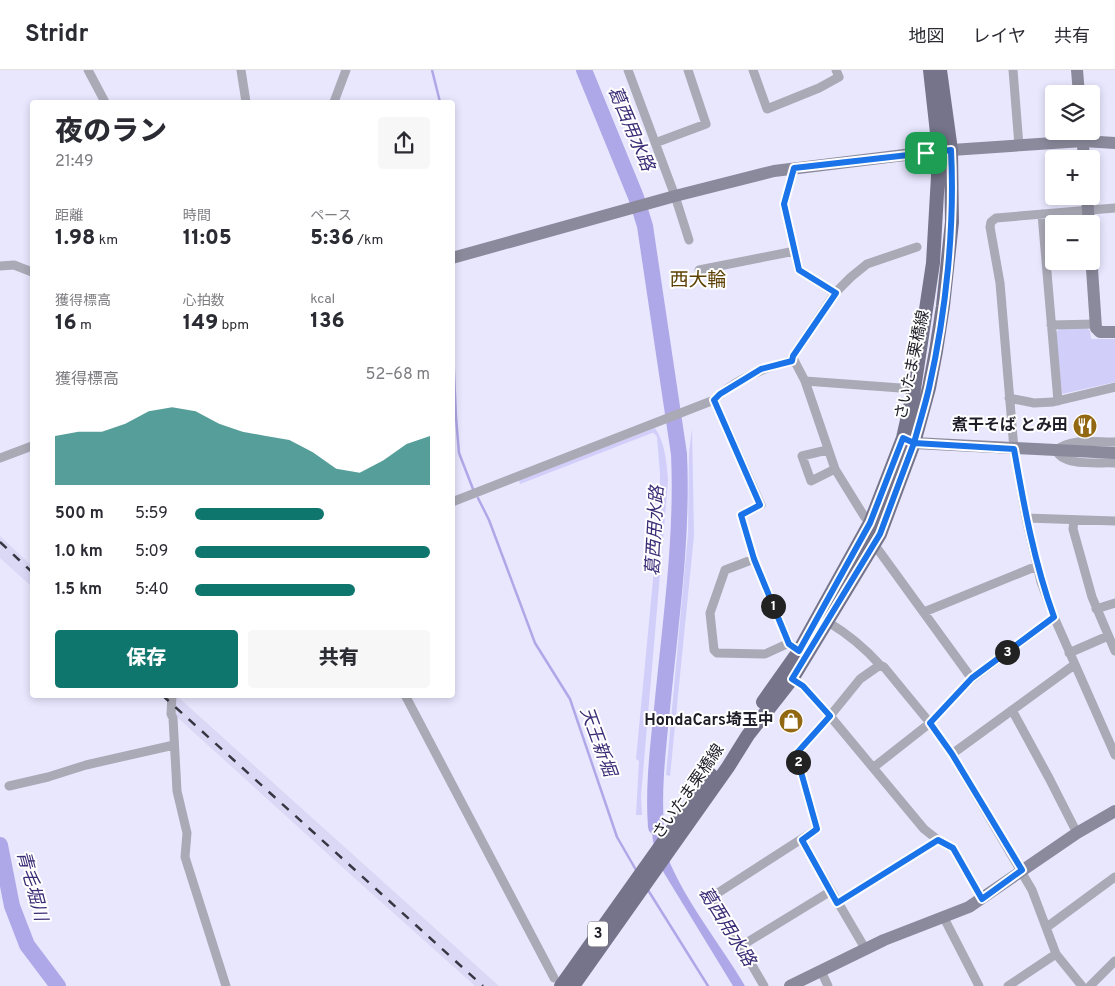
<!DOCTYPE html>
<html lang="ja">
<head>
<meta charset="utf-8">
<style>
	:root { --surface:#fff; --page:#f7f7f7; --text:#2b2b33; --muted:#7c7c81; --line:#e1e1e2; --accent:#0f766e }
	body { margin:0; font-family:Overpass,"Noto Sans JP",sans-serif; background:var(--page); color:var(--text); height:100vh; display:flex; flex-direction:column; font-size:19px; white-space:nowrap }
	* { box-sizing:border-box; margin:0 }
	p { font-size:16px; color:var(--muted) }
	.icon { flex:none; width:28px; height:28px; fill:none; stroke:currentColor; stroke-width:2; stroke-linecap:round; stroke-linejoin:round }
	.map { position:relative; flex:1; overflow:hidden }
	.details { position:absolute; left:30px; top:30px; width:425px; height:598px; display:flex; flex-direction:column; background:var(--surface); border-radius:5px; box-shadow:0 2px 8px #0003 }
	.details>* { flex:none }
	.controls { position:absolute; left:1045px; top:15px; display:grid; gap:10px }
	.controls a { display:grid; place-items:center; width:55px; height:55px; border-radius:5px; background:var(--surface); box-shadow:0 2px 8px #0003; font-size:25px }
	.pin { position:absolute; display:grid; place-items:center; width:42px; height:42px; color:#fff; margin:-21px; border-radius:10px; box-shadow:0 2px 8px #0006 }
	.km { position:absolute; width:25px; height:25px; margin:-12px; border-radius:50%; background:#222; color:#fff; font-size:14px; line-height:25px; text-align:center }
	.round { display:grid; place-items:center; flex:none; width:52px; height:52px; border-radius:5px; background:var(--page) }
	.head { display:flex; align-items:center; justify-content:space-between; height:85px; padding:0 25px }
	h1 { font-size:28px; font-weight:800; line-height:38px }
	.figures { display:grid; grid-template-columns:repeat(3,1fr); gap:8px; height:85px; padding:5px 25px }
	.figures div { display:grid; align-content:center }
	.figures b { font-size:21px; font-weight:800 }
	.figures small { font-size:14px; font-weight:400 }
	.figures p { font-size:14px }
	.chart { height:140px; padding:10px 25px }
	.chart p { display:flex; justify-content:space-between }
	.chart svg { width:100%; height:90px; margin-top:5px; fill:var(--accent); opacity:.7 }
	.button { display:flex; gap:10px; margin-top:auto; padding:10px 25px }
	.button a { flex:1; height:58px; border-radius:5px; background:var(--accent); color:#fff; font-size:20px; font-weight:800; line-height:58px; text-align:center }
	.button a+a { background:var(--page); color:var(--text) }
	ul { padding:0 25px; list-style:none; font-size:16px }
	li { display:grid; grid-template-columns:80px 60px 1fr; align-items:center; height:38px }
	li i { height:12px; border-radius:6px; background:var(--accent) }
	header { display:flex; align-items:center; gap:30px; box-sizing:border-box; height:70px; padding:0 25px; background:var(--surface); border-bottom:1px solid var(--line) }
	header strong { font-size:24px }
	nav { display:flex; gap:28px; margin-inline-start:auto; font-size:18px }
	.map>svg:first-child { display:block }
	.built { fill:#dad8f5 }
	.green { fill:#d1cefa }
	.water { fill:#afa8e8 }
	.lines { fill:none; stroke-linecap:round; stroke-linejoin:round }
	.stream { stroke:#afa8e8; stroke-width:2.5 }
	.river { stroke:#afa8e8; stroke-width:16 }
	.street { stroke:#aaa9b6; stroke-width:9 }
	.secondary { stroke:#8b8a9c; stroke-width:12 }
	.primary { stroke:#75748a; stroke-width:14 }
	.rail { stroke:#373642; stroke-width:2.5; stroke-dasharray:9 9; stroke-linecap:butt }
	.route-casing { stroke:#fff; stroke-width:10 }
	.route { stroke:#1a73e8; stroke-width:6 }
	.labels { text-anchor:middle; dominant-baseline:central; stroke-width:4; stroke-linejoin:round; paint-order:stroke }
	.shield { fill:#fff; stroke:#626168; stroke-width:1 }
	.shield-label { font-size:15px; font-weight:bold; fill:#1e1d27 }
	.street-label { font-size:16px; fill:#1e1d27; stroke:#fff }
	.poi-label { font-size:16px; font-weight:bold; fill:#1e1d27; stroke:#fff; text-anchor:end }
	.water-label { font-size:18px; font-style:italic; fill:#3c2d77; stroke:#fff }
	.quarter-label { font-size:19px; fill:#5c3f02; stroke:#fff }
</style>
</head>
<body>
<header>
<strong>Stridr</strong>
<nav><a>地図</a><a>レイヤ</a><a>共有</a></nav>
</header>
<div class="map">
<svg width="1115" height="916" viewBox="0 0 1115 916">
	<rect width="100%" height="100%" fill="#e8e7fe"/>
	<path class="built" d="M0,466L32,496V517L0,488Z
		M176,625L178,627L499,916H475L351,805L178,648L173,643Z"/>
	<path class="green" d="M1086,257L1090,261L1091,269H1115V312L1062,324L1056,263L1060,258Z
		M655,358C665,372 667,394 668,411L641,726L642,745H636L639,691L636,689L660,436V403L657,367L654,363H652L520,414L519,410Z
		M692,358L694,465L670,706L666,705L688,463L689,383Z"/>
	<path class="water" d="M649,734L659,736C660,750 660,764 664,777C679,824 720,873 745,916H733L664,803L657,788L653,771Z"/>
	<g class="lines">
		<path class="stream" d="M432,0L440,32
			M452,259L456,347L459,383L473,419
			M478,428L489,450L535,573L570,629L617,767L636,800
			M648,820L708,916"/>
		<path class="river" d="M584,0L636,127L645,156L679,384C683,469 670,555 662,639C658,678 653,718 656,757
			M0,775L12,836L27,875L58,916"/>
		<path class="street" d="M88,0L105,32
			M241,0L246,32
			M628,0L675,126L689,170
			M753,0L767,39L819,18L839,7L836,0
			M1013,0L1019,76
			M334,32L346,0
			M655,73L706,54L688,0
			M794,98L784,134L799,200L835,223
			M1115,138L996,148L991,152L990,157L1000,213L1014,379L1026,448L1041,512L1054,547L1115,685
			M1042,144L1058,331
			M0,196L14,195L32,202
			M699,200L795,181
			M1051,255L1096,254
			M792,291L793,286L835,223L851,207L867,194L917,177
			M805,311L914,319
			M1009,328L1034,333L1053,332L1115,317
			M714,330L761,435L741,445L754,489L789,573L799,581
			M1115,372C1094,372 1073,368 1056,380C1063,397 1099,392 1115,393
			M827,380L802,386L811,411L835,399
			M0,388L32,376
			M452,432L714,330C735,309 766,297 794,290L805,311L835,399L864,446L870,453
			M1026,448L1115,451
			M1074,450L1073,459L1092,527L1115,581
			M874,474L972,609
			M754,489L725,500L710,543L714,580L717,583L765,584L789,573
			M1096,539L1115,533
			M924,542L1037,496
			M828,552C848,564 864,577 880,595
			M1069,583L1108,566
			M792,609L803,616L830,646L924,759L938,770L953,778L982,829
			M172,625L171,644L173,648L177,721L187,763L185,787L226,916
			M405,625L554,908
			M1012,640L1049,708L1077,763
			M952,684L1074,595
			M874,697L930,653L972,609L1054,547
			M9,716L48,707L86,695L174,675
			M802,771L866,880
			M837,833L938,770
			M944,848L979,916
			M1047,857L1115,807
			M741,876L831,821
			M821,901L828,916
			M764,916L741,876L710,828L817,759L796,684L830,646L860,609L880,595L884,597L930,653L952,684L1032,820L1056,884L1082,916
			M1008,916L1056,884
			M1090,916L1115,891"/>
		<path class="secondary" d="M1077,0L1079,24
			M1082,61L1084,89
			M1087,126L1089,154
			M1091,184L1096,258L1100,262H1115
			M452,188L675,126L774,101L937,81L1083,71L1115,73
			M905,369L914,373L1115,383
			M790,916L884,870L969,837L1077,763L1115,741"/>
		<path class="primary" d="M763,632L799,581L870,453L903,368L914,319L933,193L938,106L937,63L930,0
			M561,916L711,705
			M573,916L728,697L748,665L792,609L880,464L914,373L929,318L936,281L943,236L952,152L951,80L940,0"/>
		<path class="rail" d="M0,472L32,502
			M162,625L483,916"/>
	</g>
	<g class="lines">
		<defs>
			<path id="route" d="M926,83L794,98L784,134L799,200L836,223L793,286L792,291L761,299L720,324L714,330L760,435L741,445L754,489L789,574L799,581L870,453L903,368L914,373L880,464L792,609L803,616L830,646L796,684L817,759L802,770L837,833L938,770L953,778L982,829L1022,800L952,684L930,653L972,608L1054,547C1034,492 1024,436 1014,379L914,373C919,354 925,336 929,318C946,242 955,157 951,80L926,83"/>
		</defs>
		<use href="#route" class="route-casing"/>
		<use href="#route" class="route"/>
	</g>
	<defs>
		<symbol id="restaurant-disc" viewBox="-11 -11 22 22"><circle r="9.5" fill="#936813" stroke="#fff"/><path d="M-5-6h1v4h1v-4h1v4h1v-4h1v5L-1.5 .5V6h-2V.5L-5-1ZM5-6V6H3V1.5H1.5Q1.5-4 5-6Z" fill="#fff"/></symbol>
		<symbol id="shop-disc" viewBox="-11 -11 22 22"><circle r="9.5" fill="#936813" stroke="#fff"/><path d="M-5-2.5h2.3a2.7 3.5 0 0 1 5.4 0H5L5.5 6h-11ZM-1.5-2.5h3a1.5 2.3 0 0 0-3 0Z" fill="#fff"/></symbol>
	</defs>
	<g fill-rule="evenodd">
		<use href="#restaurant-disc" x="1071" y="342" width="28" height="28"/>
		<use href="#shop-disc" x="777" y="637" width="28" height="28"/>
	</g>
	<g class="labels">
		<rect class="shield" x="588" y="851.5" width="20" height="25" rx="4"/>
		<g class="shield-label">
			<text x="598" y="864">3</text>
		</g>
		<g class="street-label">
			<text transform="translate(913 295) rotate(-78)">さいたま栗橋線</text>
			<text transform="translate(689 722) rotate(-55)">さいたま栗橋線</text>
		</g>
		<g class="poi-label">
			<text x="1068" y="356">煮干そば とみ田</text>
			<text x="774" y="651">HondaCars埼玉中</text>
		</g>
		<g class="water-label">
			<text transform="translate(630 59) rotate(67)">葛西用水路</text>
			<text transform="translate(656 461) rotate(-87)">葛西用水路</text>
			<text transform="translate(597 672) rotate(70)">天王新堀</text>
			<text transform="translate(31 816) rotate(75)">青毛堀川</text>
			<text transform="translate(726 857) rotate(58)">葛西用水路</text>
		</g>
		<g class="quarter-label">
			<text x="698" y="211">西大輪</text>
		</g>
	</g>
</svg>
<div class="controls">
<a><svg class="icon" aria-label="layers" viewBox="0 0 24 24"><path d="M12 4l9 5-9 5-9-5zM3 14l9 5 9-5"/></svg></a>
<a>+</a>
<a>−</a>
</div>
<div class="pin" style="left:926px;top:83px;background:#1e9e55"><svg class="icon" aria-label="arrive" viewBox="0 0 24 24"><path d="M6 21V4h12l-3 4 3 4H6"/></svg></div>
<b class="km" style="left:773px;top:536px">1</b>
<b class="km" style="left:798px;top:692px">2</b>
<b class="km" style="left:1007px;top:582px">3</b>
<section class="details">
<div class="head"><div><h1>夜のラン</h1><p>21:49</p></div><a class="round"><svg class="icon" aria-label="share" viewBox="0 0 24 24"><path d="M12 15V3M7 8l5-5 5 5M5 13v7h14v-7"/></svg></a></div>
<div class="figures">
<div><p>距離</p><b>1.98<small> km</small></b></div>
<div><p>時間</p><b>11:05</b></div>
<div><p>ペース</p><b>5:36<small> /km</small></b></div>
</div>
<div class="figures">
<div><p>獲得標高</p><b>16<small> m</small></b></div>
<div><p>心拍数</p><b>149<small> bpm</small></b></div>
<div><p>kcal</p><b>136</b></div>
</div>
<div class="chart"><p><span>獲得標高</span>52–68 m</p>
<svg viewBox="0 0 160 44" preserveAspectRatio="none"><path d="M0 44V20L10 18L20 18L30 14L40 8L50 6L60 8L70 14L80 18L90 20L100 22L110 28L120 36L130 38L140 32L150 24L160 20V44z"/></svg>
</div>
<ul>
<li><b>500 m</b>5:59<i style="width:55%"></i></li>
<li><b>1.0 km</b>5:09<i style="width:100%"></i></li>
<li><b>1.5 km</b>5:40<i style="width:68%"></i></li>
</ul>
<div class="button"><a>保存</a><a>共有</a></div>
</section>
</div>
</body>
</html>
